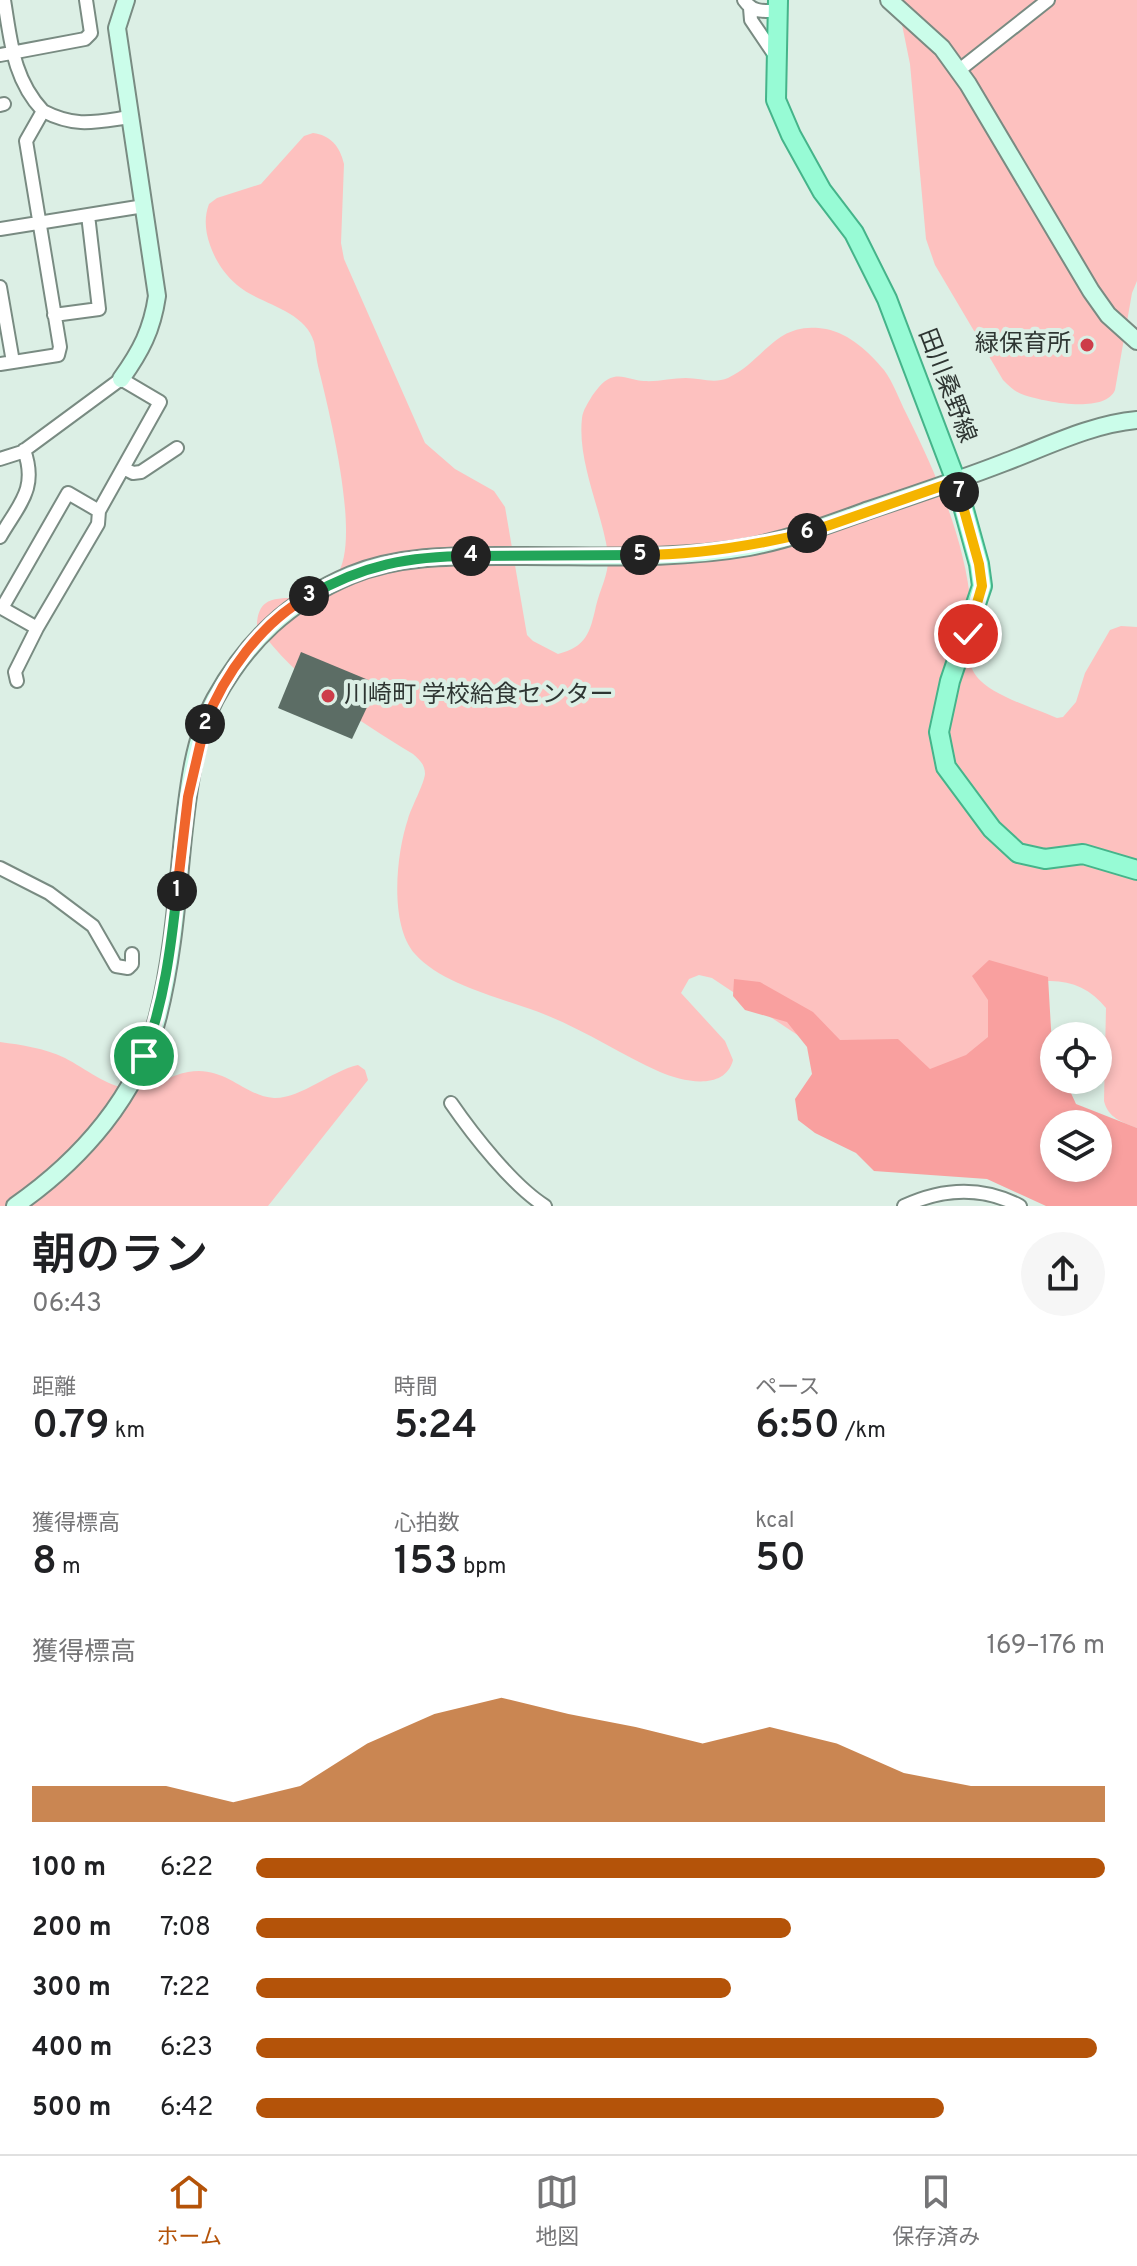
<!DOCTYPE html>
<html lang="ja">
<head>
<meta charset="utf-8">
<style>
	:root { --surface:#fff; --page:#f6f6f6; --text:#202124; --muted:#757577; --line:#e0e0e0; --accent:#b45309 }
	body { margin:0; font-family:Overpass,"Noto Sans JP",sans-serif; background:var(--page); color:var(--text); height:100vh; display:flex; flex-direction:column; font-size:30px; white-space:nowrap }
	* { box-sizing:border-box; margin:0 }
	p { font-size:26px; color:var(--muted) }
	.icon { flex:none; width:44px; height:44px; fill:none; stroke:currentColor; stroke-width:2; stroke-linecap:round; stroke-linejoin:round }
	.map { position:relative; height:1206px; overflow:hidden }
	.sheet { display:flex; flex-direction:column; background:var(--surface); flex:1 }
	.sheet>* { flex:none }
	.controls { position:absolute; left:1040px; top:1022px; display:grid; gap:16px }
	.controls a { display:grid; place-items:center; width:72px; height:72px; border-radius:50%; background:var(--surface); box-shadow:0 4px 12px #0003; font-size:40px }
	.pin { position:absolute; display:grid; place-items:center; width:68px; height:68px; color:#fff; margin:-34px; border:4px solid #fff; border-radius:50%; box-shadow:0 2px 8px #0007 }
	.km { position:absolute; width:40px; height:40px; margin:-20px; border-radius:50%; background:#222; color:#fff; font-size:22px; line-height:40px; text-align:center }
	.round { display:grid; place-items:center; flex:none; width:84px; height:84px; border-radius:42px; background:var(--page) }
	.summary { display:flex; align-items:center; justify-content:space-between; height:136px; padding:0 32px }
	h1 { font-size:44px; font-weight:600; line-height:60px }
	.stats { display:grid; grid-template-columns:repeat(3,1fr); gap:12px; height:136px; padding:8px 32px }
	.stats div { display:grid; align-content:center }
	.stats b { font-size:40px; font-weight:600 }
	.stats small { font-size:22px; font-weight:400 }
	.stats p { font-size:22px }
	.chart { height:224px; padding:16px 32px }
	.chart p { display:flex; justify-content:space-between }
	.chart svg { width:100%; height:144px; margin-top:8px; fill:var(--accent); opacity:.7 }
	ul { padding:0 32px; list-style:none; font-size:26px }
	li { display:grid; grid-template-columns:128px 96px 1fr; align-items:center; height:60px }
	li i { height:20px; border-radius:10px; background:var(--accent) }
	.dock { display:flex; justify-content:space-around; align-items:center; height:112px; border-top:2px solid var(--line); background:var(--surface); font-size:22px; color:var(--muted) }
	.dock a { display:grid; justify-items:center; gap:4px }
	.dock .current { color:var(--accent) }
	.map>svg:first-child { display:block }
	.green { fill:#fdc1bf }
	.water { fill:#f9a09f; fill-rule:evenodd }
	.building { fill:#5c6d65 }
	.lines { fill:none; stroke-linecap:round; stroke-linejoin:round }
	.street-casing { stroke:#798b82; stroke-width:16 }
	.secondary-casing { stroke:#798b82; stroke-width:20 }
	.primary-casing { stroke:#45b48a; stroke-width:22 }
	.street { stroke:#fff; stroke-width:12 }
	.secondary { stroke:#cbfdea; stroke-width:16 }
	.primary { stroke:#97fbd5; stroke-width:18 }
	.split-1-casing { stroke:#fff; stroke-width:16 }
	.split-2-casing { stroke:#fff; stroke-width:16 }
	.split-3-casing { stroke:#fff; stroke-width:16 }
	.split-4-casing { stroke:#fff; stroke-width:16 }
	.split-5-casing { stroke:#fff; stroke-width:16 }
	.split-6-casing { stroke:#fff; stroke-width:16 }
	.split-7-casing { stroke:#fff; stroke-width:16 }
	.split-8-casing { stroke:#fff; stroke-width:16 }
	.split-1 { stroke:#22a559; stroke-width:10 }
	.split-2 { stroke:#f0652b; stroke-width:10 }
	.split-3 { stroke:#f0652b; stroke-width:10 }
	.split-4 { stroke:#22a559; stroke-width:10 }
	.split-5 { stroke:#22a559; stroke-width:10 }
	.split-6 { stroke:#f5b400; stroke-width:10 }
	.split-7 { stroke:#f5b400; stroke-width:10 }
	.split-8 { stroke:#f5b400; stroke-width:10 }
	.poi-dot { fill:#cd3d49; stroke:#dcefe5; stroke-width:3 }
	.labels { text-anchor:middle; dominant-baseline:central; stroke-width:8; stroke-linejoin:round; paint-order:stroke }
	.poi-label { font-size:24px; fill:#2e3532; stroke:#dcefe5; text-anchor:end }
	.street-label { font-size:24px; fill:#2e3532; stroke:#dcefe5 }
</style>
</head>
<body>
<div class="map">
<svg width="1137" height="1206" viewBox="0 0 1137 1206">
	<rect width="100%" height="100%" fill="#dcefe5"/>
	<path class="green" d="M897,0H1137V281L1132,293L1115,390C1105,414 1045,402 1024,395C1015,392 1010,387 1003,380L935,265L926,239L910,64Z
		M313,133C330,135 340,146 344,164L341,243L344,259L425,443L455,469L494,491L505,507L527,635L533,641L558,654C586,647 590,633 596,606C600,589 610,572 608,554C602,511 577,462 582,418C583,410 588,403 592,396C598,388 604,379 614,377C624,375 634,381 644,381C658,382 672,378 686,378C700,378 714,384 728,378C766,360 775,320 826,329C850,334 869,352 884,370C893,382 899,399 906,413C936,473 965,539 971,607C973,630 961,657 977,677C991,695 1034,708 1057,718L1063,717L1076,702L1085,673L1110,630L1121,626L1137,627V1128C1122,1122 1108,1118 1104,1101L1106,1008C1091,989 1071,980 1047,981L1034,1012L940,1072L799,1036L712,978L699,975L689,979L681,993L725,1041L733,1060C725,1091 683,1082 660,1072C622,1055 586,1031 546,1015C507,999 443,986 415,954C389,925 396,854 408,819C411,808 424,784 425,774C425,765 420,760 413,754C356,719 296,681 257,626C258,591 283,601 306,596C314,595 331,583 336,576C363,543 328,407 318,366C316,358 316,350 314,342C304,309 260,305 237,285C225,275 215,260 210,245C205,231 204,217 209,204L217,198L261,184L304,136Z
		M0,1042C22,1045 44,1048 65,1058C86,1069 106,1086 130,1089C151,1092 168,1075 188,1072C225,1065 244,1096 274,1098C300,1099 331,1071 358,1065L365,1070L368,1080L268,1206H0Z"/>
	<path class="water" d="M989,960L1048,977L1054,1080H1065L1076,1104L1137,1128V1206H1046L987,1179L874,1171L856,1153L815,1133L798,1120L795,1099L812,1074L807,1047L787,1022L745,1010L733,996L734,979L760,982L813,1012L840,1040L898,1039L930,1069L966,1055L988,1037V1000L972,976ZM1054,1124H1098V1168H1054Z"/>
	<path class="building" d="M301,652L378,684L352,739L278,708Z"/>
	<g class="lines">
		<defs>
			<path id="street" d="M4,0C11,42 13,79 43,111
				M744,0C753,13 763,11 779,11
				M750,8L751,20L776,57
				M0,55L85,39L91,33L86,0
				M958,71L1048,0
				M0,105L4,104
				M0,229L144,206
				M0,287L13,362
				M54,315L99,309L88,215
				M0,364L58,355L60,347L26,141L43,111C76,128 95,122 130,117
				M0,459L22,452L121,379L160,402L99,511L98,524L37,628L0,607
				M123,468L133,473L141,472L177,448
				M0,537C19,504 38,489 24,450
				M2,608L68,493L99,511
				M17,681L15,672L37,628
				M0,868L49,893L93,926L116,966L128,968L132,964V954
				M451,1103C473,1135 513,1186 545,1206
				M904,1206C943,1188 982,1186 1020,1206"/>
			<path id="secondary" d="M889,0L942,48L968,84L1091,291L1108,315L1137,341
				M121,379C141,351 152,330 157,296L117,28L126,0
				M15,1206C81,1160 138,1096 158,1016C173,957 177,896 183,837C188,792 193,740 215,699C247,641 289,601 351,575C400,555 454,556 506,556C586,555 670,561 749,547C791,539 830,524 869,510C914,495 959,480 1003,463C1046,447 1091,424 1137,420"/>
			<path id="primary" d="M778,0L776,100L791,135L822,191L854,233L887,299L956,481L979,564L982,586L950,681L939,732L946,767L992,829L1018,853L1045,859L1083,854L1137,870"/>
		</defs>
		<use href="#street" class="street-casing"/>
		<use href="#secondary" class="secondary-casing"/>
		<use href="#primary" class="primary-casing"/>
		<use href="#street" class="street"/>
		<use href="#secondary" class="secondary"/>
		<use href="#primary" class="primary"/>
	</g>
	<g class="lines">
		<defs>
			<path id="split-1" d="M144,1056C164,1002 171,948 177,891"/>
			<path id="split-2" d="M177,891L188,797L205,724"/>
			<path id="split-3" d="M205,724C224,674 262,622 309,596"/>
			<path id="split-4" d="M309,596C363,565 409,556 471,556"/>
			<path id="split-5" d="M471,556L640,555"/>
			<path id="split-6" d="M640,555C698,555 752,546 807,533"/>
			<path id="split-7" d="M807,533L956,481L959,492"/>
			<path id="split-8" d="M959,492L979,564L982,586L968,634"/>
		</defs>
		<use href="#split-1" class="split-1-casing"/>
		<use href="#split-2" class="split-2-casing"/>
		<use href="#split-3" class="split-3-casing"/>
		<use href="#split-4" class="split-4-casing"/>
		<use href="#split-5" class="split-5-casing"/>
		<use href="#split-6" class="split-6-casing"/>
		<use href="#split-7" class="split-7-casing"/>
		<use href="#split-8" class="split-8-casing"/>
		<use href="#split-1" class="split-1"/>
		<use href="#split-2" class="split-2"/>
		<use href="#split-3" class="split-3"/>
		<use href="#split-4" class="split-4"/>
		<use href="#split-5" class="split-5"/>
		<use href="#split-6" class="split-6"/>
		<use href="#split-7" class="split-7"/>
		<use href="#split-8" class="split-8"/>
	</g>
	<g class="poi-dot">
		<circle cx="1087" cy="345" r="8"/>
		<circle cx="328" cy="696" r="8"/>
	</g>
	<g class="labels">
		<g class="poi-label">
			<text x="1071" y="345">緑保育所</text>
			<text x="344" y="696" text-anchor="start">川崎町 学校給食センター</text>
		</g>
		<g class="street-label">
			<text transform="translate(946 386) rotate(69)">田川桑野線</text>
		</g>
	</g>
</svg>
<div class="controls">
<a><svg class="icon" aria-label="locate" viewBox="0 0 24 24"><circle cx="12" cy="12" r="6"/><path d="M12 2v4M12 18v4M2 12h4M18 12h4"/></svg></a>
<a><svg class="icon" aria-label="layers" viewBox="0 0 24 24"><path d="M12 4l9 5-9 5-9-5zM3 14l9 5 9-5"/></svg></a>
</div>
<div class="pin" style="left:144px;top:1056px;background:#1e9e55"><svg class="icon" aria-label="arrive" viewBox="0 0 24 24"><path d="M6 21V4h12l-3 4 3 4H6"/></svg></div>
<div class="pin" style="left:968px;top:634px;background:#d93025"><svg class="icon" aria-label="check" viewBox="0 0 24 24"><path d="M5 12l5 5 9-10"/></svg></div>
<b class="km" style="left:177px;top:891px">1</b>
<b class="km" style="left:205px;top:724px">2</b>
<b class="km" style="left:309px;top:596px">3</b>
<b class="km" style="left:471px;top:556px">4</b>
<b class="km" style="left:640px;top:555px">5</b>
<b class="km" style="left:807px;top:533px">6</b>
<b class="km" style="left:959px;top:492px">7</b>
</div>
<section class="sheet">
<div class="summary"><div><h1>朝のラン</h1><p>06:43</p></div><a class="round"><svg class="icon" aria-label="share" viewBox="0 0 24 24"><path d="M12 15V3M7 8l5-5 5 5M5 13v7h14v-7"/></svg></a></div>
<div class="stats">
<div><p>距離</p><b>0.79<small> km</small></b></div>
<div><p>時間</p><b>5:24</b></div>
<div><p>ペース</p><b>6:50<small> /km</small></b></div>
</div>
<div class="stats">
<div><p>獲得標高</p><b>8<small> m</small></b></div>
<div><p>心拍数</p><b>153<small> bpm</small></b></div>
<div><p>kcal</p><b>50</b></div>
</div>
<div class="chart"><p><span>獲得標高</span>169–176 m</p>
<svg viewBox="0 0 160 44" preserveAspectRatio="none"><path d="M0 44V33L10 33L20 33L30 38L40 33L50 20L60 11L70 6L80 11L90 15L100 20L110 15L120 20L130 29L140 33L150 33L160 33V44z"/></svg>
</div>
<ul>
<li><b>100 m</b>6:22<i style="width:100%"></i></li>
<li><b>200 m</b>7:08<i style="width:63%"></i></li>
<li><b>300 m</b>7:22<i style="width:56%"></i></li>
<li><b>400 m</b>6:23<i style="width:99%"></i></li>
<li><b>500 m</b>6:42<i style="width:81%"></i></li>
</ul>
</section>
<nav class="dock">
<a class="current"><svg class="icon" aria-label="home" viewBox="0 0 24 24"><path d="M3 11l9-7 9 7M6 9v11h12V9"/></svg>ホーム</a>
<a><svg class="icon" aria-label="map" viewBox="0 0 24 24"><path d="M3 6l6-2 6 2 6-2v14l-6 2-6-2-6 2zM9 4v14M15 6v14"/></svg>地図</a>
<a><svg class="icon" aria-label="saved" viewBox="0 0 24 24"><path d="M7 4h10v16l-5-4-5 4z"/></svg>保存済み</a>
</nav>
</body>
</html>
